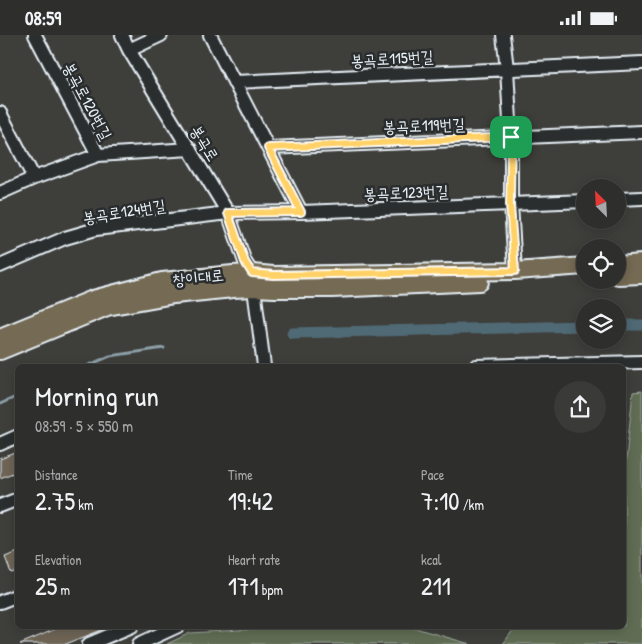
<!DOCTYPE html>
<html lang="en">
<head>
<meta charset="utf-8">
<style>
	:root { --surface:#2e2e2c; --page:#3a3a38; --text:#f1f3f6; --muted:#a7a8a9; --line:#494a48 }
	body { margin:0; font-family:"Patrick Hand","Poor Story",sans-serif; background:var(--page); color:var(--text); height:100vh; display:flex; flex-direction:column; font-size:19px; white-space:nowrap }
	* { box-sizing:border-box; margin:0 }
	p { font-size:16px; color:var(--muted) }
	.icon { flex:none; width:28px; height:28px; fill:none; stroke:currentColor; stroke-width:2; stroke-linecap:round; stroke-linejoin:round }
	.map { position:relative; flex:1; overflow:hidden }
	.details { position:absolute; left:15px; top:329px; width:611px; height:265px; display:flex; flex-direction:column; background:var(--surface); border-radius:8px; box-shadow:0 2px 12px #0003,0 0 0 1px var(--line) }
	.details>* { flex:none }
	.needle { width:32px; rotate:336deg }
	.fabs { position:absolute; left:576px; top:144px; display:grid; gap:10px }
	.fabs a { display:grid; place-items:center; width:50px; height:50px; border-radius:50%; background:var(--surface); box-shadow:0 2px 12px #0003,0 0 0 1px var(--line); font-size:25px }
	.pin { position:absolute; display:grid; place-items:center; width:42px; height:42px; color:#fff; margin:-21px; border-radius:10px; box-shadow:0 2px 8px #0006 }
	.round { display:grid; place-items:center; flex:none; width:52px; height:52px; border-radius:26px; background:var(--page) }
	.headline { display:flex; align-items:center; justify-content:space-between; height:85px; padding:0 20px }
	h1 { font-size:28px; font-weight:600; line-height:38px }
	.figures { display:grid; grid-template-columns:repeat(3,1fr); gap:8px; height:85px; padding:5px 20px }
	.figures div { display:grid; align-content:center }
	.figures b { font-size:25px; font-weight:600 }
	.figures small { font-size:14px; font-weight:400 }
	.figures p { font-size:14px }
	.status { display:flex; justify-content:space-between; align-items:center; height:35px; padding:0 25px; background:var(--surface); direction:ltr }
	.status svg { height:14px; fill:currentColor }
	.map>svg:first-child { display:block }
	.green { fill:#606c53; stroke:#a4aea6 }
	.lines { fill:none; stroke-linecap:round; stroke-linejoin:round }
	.stream { stroke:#8da0a9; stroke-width:3 }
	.canal { stroke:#506a75; stroke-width:11 }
	.building { fill:#6e6556; stroke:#e8f1f8 }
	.minor-casing { stroke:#e8f1f8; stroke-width:16 }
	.major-casing { stroke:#e8f1f8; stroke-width:20 }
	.minor { stroke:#2a2d2e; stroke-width:12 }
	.major { stroke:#746b52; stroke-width:16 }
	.route-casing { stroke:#fff; stroke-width:10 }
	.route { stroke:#ffd166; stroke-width:6 }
	.labels { text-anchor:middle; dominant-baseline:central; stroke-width:5; stroke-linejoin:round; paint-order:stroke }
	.street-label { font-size:16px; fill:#e8f1f8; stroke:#2a2d2e }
</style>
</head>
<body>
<div class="status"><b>08:59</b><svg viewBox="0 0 49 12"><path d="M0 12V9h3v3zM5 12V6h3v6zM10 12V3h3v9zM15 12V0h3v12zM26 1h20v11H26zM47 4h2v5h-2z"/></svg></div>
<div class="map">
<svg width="642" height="609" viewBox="0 0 642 609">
	<rect width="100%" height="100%" fill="#3e3e3a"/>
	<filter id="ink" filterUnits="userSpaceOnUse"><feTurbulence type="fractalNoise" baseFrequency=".02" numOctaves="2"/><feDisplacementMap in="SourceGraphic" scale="10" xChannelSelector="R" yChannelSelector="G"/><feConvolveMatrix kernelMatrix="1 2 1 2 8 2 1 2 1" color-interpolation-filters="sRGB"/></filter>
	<g filter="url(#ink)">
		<path class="green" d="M642,356V609H503L516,591H624V443L633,357Z
			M308,591H408L470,609H167L190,598Z"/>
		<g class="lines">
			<path class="stream" d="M87,331L110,321L164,313
				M0,369L18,361"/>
			<path class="canal" d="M618,290H642
				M292,298L585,291"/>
		</g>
		<path class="building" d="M18,417V436L0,443V424Z
			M18,517V536L11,538L5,522Z
			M63,591L109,592L66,609H20Z"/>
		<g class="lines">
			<defs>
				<path id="minor" d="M35,0L98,120
					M122,0L129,15L228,178L245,227L252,238L264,331
					M210,0L301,177
					M503,0L507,34L511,103V169L515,236
					M129,15L161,0
					M234,47L642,28
					M0,78L34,143
					M268,113L642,97
					M0,158L34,143L98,120L190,114
					M618,164L642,163
					M0,231L65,203L96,194L228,178L301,177L511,169L585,166
					M476,331L642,327
					M0,409L18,401
					M0,471L18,464
					M0,567L18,560
					M89,609L132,591
					M139,609L178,591"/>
				<path id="major" d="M618,230L642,228
					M618,241L642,240
					M0,302L93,264L162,246L233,239L252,238L273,240L515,236L585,231
					M0,316L107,272L174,260L233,254L254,253L275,254H332L480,247"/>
			</defs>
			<use href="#minor" class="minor-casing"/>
			<use href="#major" class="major-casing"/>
			<use href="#minor" class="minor"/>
			<use href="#major" class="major"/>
		</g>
	</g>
	<g class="lines" filter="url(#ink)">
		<defs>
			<path id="route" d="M511,102L510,170L515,236L273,240L252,238L245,227L228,178L301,177L268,113Z"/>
		</defs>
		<use href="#route" class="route-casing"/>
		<use href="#route" class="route"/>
	</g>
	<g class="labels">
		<g class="street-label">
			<text transform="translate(392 23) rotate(-3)">봉곡로115번길</text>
			<text transform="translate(88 66) rotate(62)">봉곡로120번길</text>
			<text transform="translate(424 90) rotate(-2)">봉곡로119번길</text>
			<text transform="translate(205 108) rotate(59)">봉곡로</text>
			<text transform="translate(406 157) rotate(-2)">봉곡로123번길</text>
			<text transform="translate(124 176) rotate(-9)">봉곡로124번길</text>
			<text transform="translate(198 242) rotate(-6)">창이대로</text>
		</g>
	</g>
</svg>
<div class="fabs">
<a><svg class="needle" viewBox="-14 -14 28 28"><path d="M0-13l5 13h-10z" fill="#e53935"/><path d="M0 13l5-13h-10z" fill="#a7a8a9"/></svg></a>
<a><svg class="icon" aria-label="locate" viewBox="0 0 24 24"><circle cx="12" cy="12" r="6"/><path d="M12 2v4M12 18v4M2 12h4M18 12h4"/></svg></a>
<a><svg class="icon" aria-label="layers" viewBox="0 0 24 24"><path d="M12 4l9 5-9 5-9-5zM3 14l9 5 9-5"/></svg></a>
</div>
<div class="pin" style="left:511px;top:102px;background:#1e9e55"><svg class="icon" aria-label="arrive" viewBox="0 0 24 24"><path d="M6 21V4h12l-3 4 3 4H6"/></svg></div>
<section class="details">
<div class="headline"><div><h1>Morning run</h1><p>08:59 · 5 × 550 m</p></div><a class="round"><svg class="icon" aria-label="share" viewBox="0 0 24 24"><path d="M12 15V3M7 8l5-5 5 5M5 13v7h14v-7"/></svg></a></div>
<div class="figures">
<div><p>Distance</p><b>2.75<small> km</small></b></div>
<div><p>Time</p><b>19:42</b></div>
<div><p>Pace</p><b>7:10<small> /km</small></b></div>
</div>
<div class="figures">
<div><p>Elevation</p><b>25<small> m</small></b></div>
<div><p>Heart rate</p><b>171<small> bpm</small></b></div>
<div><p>kcal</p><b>211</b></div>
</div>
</section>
</div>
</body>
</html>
